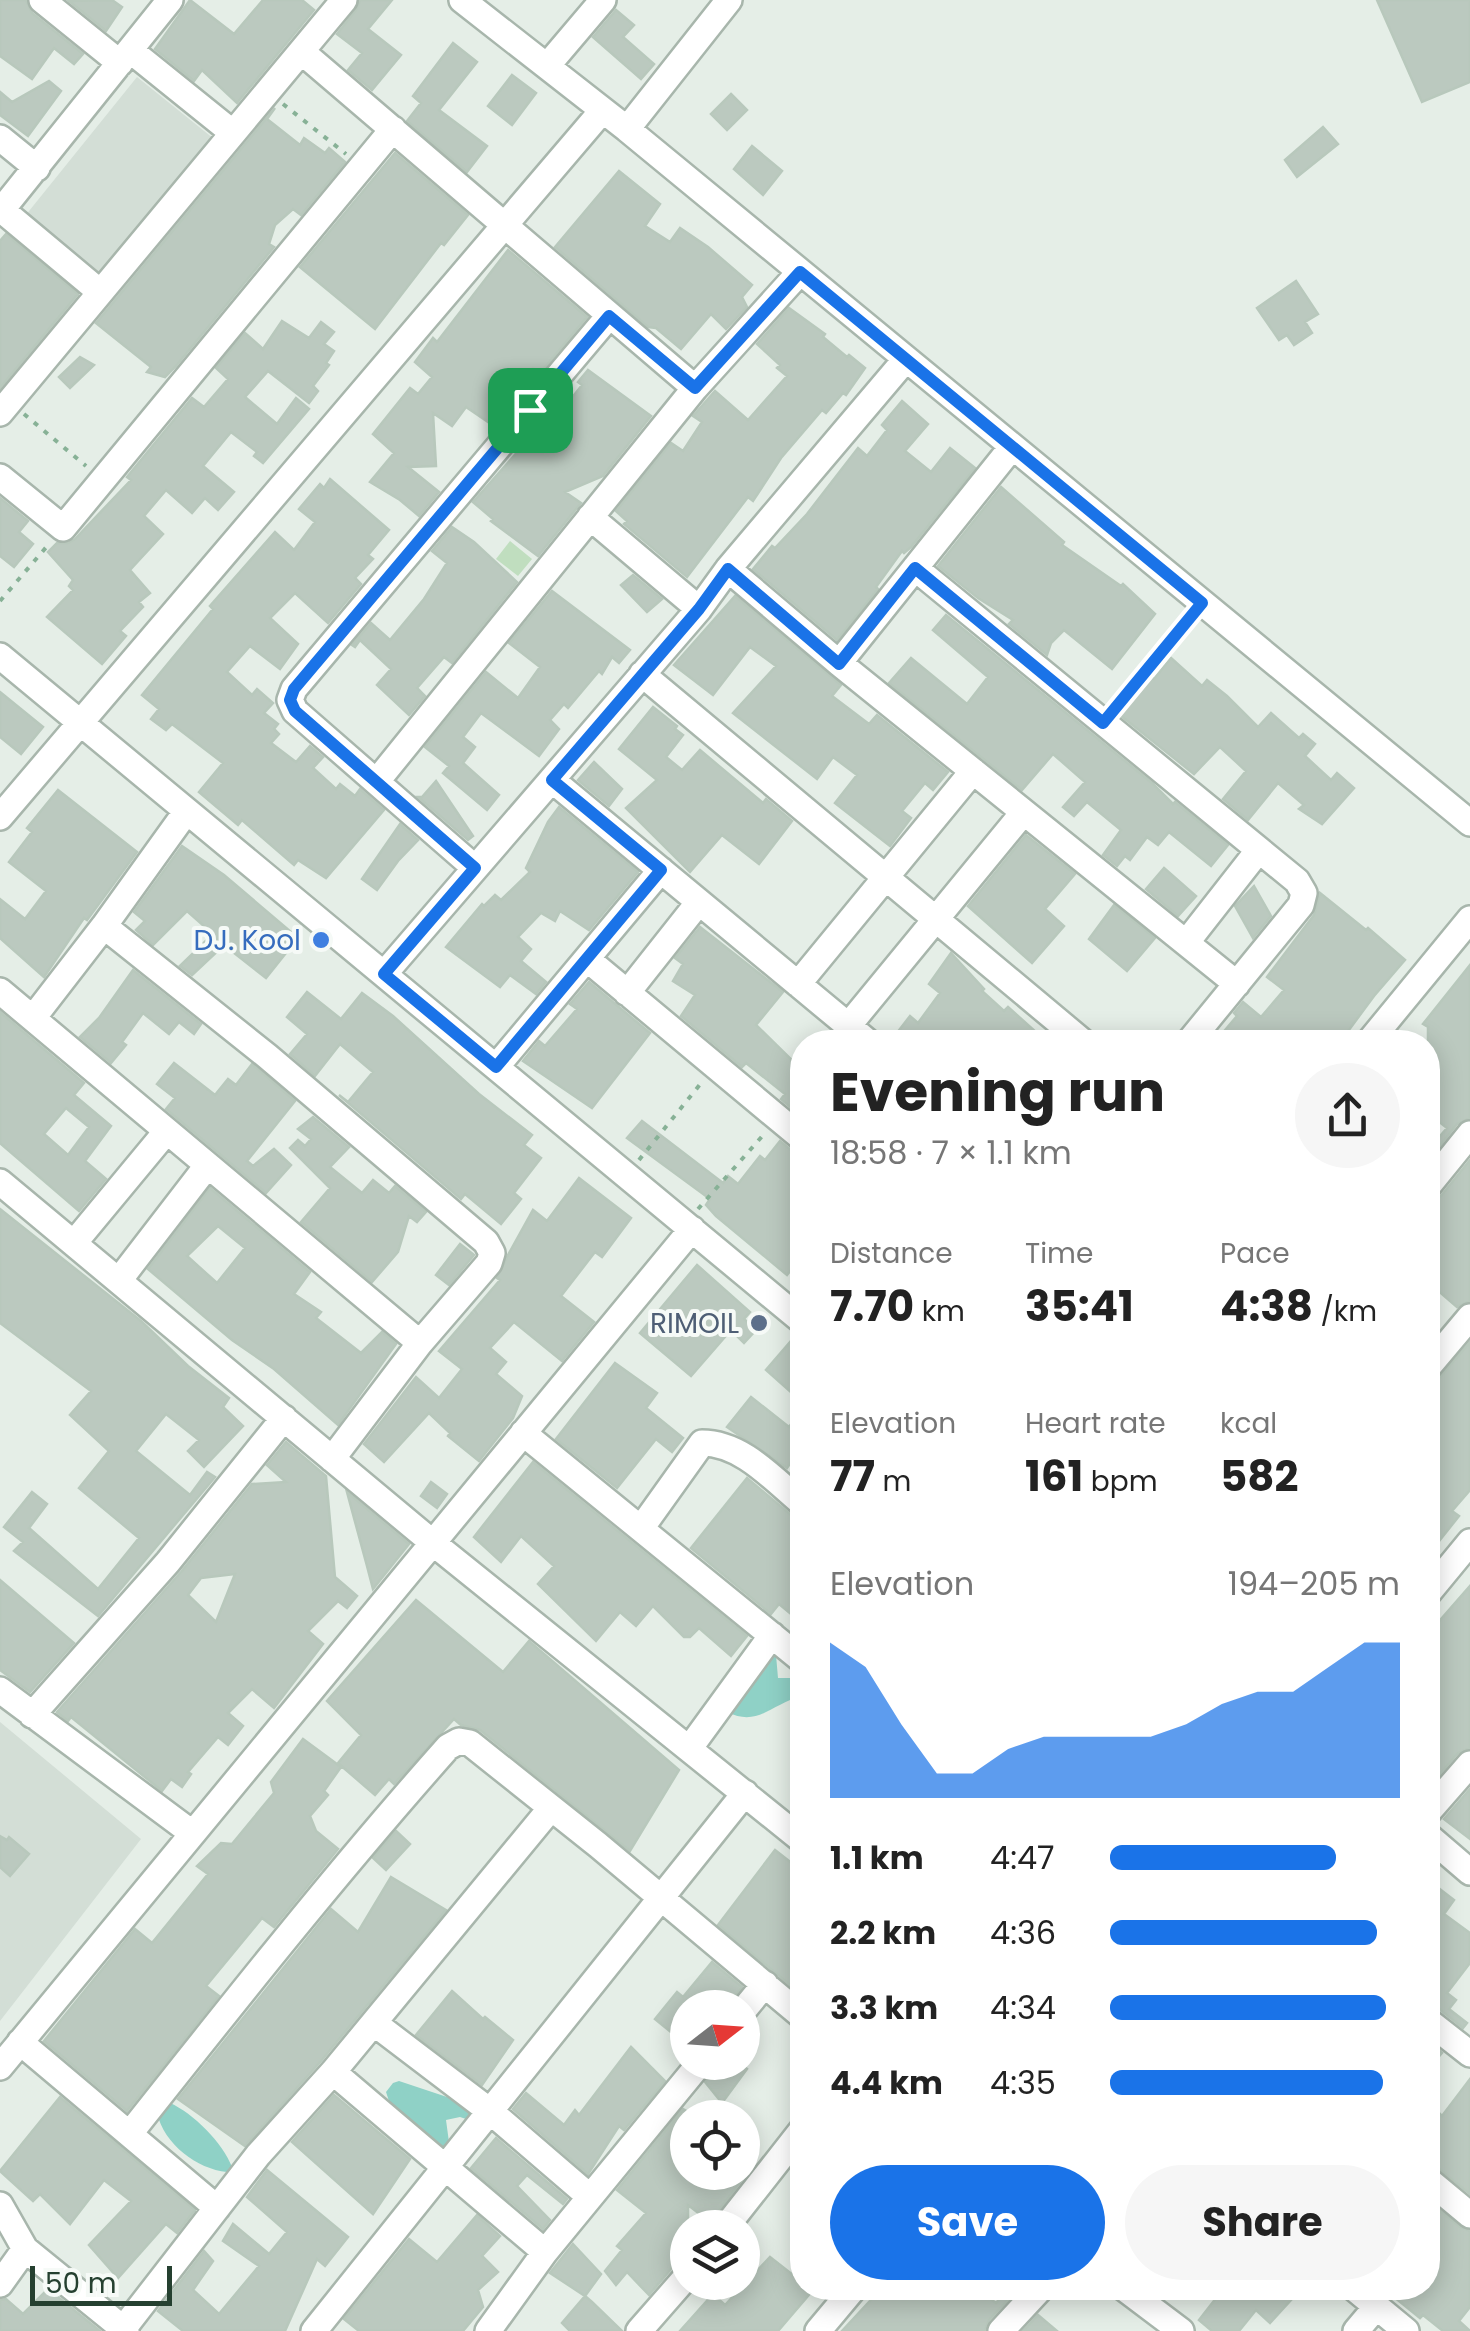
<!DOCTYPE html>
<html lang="en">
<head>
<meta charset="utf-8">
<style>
	:root { --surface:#fff; --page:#f6f6f6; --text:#222; --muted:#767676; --accent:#1a73e8 }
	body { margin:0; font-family:Poppins,sans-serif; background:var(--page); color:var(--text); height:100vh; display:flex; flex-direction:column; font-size:38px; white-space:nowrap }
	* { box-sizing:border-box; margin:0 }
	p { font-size:32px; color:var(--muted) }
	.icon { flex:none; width:55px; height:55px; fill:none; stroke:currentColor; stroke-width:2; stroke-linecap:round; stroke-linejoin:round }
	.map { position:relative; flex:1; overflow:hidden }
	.drawer { position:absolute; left:790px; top:1030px; width:650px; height:1270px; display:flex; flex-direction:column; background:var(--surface); border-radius:40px; box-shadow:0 5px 25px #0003 }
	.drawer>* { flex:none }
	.needle { width:65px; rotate:73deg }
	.buttons { position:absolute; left:670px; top:1990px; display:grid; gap:20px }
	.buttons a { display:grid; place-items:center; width:90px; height:90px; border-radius:50%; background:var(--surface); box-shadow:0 5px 25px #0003; font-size:50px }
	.scale { position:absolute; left:30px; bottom:25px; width:142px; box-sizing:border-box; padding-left:10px; border:5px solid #254030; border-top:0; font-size:28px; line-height:35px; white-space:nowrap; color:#254030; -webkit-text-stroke:8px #f6faf7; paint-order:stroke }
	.pin { position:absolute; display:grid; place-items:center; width:85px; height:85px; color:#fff; margin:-42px; border-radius:20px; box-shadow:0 5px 15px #0006 }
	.round { display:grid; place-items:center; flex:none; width:105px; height:105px; border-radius:52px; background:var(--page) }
	.headline { display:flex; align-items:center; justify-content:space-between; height:170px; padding:0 40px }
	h1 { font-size:55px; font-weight:700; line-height:75px }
	.metrics { display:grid; grid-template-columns:repeat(3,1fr); gap:15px; height:170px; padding:10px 40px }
	.metrics div { display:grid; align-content:center }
	.metrics b { font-size:42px; font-weight:700 }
	.metrics small { font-size:28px; font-weight:400 }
	.metrics p { font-size:28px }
	.chart { height:280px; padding:20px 40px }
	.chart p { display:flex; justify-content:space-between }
	.chart svg { width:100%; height:180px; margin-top:10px; fill:var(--accent); opacity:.7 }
	.action { display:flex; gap:20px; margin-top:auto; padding:20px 40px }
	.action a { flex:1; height:115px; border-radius:60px; background:var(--accent); color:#fff; font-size:40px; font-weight:700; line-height:115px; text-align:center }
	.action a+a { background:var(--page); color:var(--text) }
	ul { padding:0 40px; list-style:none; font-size:32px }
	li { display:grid; grid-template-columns:160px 120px 1fr; align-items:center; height:75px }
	li i { height:25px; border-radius:12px; background:var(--accent) }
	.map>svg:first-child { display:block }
	.built { fill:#d3ded6 }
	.green { fill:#c0debf }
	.water { fill:#8fd1c6 }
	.building { fill:#bbc9bf; stroke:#b8c8bc; stroke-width:2.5; fill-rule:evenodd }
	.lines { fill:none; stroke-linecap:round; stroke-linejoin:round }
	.minor-casing { stroke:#a8b6ac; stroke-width:30 }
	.path { stroke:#87b196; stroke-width:4; stroke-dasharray:5 8; stroke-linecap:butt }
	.minor { stroke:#fff; stroke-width:25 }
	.route-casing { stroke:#fff; stroke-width:20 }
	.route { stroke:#1a73e8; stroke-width:12 }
	.shop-dot { fill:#3f7fe0; stroke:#f6faf7; stroke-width:4 }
	.service-dot { fill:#5c6f8a; stroke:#f6faf7; stroke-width:4 }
	.labels { text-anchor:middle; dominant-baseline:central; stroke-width:8; stroke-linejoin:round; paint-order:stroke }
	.shop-label { font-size:28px; fill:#366cbe; stroke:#f6faf7; text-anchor:end }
	.service-label { font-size:28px; fill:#4e5e75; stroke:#f6faf7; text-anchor:end }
</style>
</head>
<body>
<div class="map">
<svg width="1470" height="2331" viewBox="0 0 1470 2331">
	<rect width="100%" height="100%" fill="#e5eee7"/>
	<path class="built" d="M137,77L214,139L97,284L21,221Z
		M0,1722L141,1839L0,2021Z"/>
	<path class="green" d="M510,541L532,559L518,576L496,559Z"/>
	<path class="water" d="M765,1653L776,1655L778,1678H802L801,1697C773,1702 759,1728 727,1712Z
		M399,2081L480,2108L469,2120L460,2117L446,2120L451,2157L393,2113L386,2092L393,2083Z
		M170,2103C193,2113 223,2143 232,2167L227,2172C197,2169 164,2144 157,2113Z"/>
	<path class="building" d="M0,0H26L32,13L83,54L74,64L54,48L32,79L0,56Z
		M112,0L122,7L106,31L69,1Z
		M190,0L234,34L263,0H302L314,10L237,103L202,70L194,81L155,49Z
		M360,0H392L368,29L401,55L372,90L348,70L362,53L337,34L356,10Z
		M1377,0H1470V82L1422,102Z
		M616,10L634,25L623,37L654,64L641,79L593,37Z
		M453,43L477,62L439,110L487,146L467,172L407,121L421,103L413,96Z
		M512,75L536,93L512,125L488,106Z
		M49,81L61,91L28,136L0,115V92L12,102Z
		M731,94L747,110L727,130L711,114Z
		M275,108L267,119L300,145L304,138L325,153L329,148L345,162L301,215L293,209L275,225L269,244L274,247L176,366L165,377L147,372L151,367L96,323Z
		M1323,127L1338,144L1297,177L1285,160Z
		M752,146L782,171L763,195L734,169Z
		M395,153L468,215L444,245L441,243L375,329L300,267Z
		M619,171L660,204L645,226L670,242L680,228L708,247L752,285L742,297L747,307L726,329L711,314L681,349L656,328L648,327L555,247Z
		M6,234L78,294L0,388V241Z
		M508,250L587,317L540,373L533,368L509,398L513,402L494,426L466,407L452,426L433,413L436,466L408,467L439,492L419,516L400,500L370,482L394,453L373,434L410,388L418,394L432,377L415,362L433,338L437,342Z
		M1296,281L1318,314L1305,322L1312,333L1294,345L1287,335L1279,340L1257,308Z
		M789,308L825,334L823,337L847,357L849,355L865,368L846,395L843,393L826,413L822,410L781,458L753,501L748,497L687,577L624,524L627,521L616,511L671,443L683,451L702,422L693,416L715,391L748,420L787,376L777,368L780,365L757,344Z
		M282,321L309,338L321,322L334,332L324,344L334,351L326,363L329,365L313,386L318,391L309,403L268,371L245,397L277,424L296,398L309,409L263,463L254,456L257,452L231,432L203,466L234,492L218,510L205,498L192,513L166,490L144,516L163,534L130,570L150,593L139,602L143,607L120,631L126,636L102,664L47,617L73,590L69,586L73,580L48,552L57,543H68L75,539L131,480L127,477L192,398L204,407L228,379L216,368L245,333L263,349Z
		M80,357L94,365L70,388L59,377Z
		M588,370L651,416L603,476L565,492L581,503L538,556L491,521L493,519L473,502L544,422L549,427L582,385L578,382Z
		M902,401L928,424L905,451L931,472L950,448L975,468L911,547L904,553L902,551L876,587L878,589L837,640L753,569L772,546L775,548L807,514L858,448L867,456L887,430L882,425Z
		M330,479L389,530L368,555L373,559L355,578L361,584L328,623L295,593L270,618L298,644L280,669L250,646L227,672L252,695L257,689L273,703L264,713L278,724L274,729L279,734L271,743L296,762L310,746L323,757L313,768L336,789L340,784L355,796L360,789L384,810L326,878L298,860L294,865L242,820L238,825L199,792L223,763L172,724L166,730L151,719L159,709L142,695L213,609L210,606L275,532L294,550L315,522L299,509L320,484L324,488Z
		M1001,487L1064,542L1062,545L1121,586L1123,584L1155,614L1112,669L1064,630L1051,643L1047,655L1009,624L1013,620L978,598L938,566Z
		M0,498L28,521L19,532L33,544L14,567L0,556Z
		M452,527L474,542L517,582L452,663L444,657L417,688L425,696L409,715L377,685L391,669L360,640L355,647L352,645L371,623L390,640L424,599L447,563L432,551Z
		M633,575L662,599L647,612L621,585Z
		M552,591L630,650L619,663L612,657L602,674L599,671L568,708L564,704L550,720L559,729L539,756L481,713L463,737L475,747L463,763L499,795L487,810L443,773L449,766L425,747L486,672L518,698L540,667L509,643Z
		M735,596L841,685L832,696L869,724L877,715L948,772L933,790L925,783L902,811L911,818L890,846L835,803L857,775L833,757L817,779L733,713L776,666L750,647L713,695L674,665Z
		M946,615L1152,783L1173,804L1175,802L1228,845L1211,866L1169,832L1158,845L1147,837L1130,860L1125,856L1117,866L1103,855L1121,830L1087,802L1074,816L1063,807L1085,782L1053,754L1022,790L889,683L911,658L967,704L988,677L933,630Z
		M1171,658L1202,686L1207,680L1227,696L1258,727L1271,713L1299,738L1303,734L1315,744L1305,756L1331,780L1337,773L1354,788L1322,824L1299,809L1304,805L1278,783L1248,820L1223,799L1246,771L1220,747L1194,774L1115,711L1146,673L1154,679Z
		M0,692L43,727L21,754L0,737Z
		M653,707L677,726L675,729L683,735L666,757L682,770L700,750L763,803L766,799L792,821L759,864L722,835L690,872L626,808L657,780L619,749Z
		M594,762L622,789L609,806L578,780Z
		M436,781L473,836L468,840L418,797H422Z
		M58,790L137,852L87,920L84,918L44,977L0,938V899L25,919L46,891L9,862L32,832L27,828Z
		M559,807L638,872L589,930L560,911L555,921L541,913L518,937L531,949L521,961L546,982L536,994L510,975L500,987L446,947L482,904L484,906L495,895L501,900L530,872L526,868L548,822Z
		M400,824L418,840L398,861L377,890L362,879Z
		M1026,835L1075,874L1045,909L1064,926L1032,963L968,906Z
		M182,846L224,875L298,938L266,978L224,945L192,975L180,966L213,934L187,911L153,945L136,930L145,921L134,912Z
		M1164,868L1196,896L1178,916L1146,889Z
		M1254,886L1271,916L1253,938L1235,906Z
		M1320,893L1366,930L1368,928L1405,960L1374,996L1340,1042H1215L1237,1016L1234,1013L1243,1002L1261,1017L1284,990L1267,977L1314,915Z
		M1114,905L1155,938L1127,971L1089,939Z
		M700,927L783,992L756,1025L802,1070V1117L781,1099L785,1094L746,1063L742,1067L681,1016L695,995L673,981L683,964L675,958Z
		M951,953L984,989L982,991L1004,1011L1008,1007L1047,1042H890L910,1016L918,1023L940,993L929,984Z
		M1470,965V1118L1457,1124L1428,1161V1150L1447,1128L1428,1113V1027L1423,1024Z
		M133,970L201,1024L194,1034L179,1022L169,1034L143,1013L122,1042L126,1045L111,1063L80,1037L99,1018Z
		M589,982L650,1033L592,1108L523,1061L539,1041L545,1046L577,1009L570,1004Z
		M307,992L341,1019L362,993L393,1016L479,1094L532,1135L524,1145L541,1158L514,1193L521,1199L501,1224L465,1194L461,1199L339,1095L348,1102L373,1072L340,1044L315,1076L290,1054L307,1034L287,1017Z
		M0,1012L84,1083L74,1095L111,1126L85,1161L106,1179L79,1211L0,1143ZM66,1108L89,1127L68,1155L44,1134Z
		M174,1063L215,1095L228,1079L236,1085L252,1064L295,1101L247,1161L253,1166L274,1149L291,1165L266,1193L166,1109L175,1098L157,1084Z
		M313,1117L349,1147L330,1167L362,1193L373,1180L389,1193L395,1186L426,1212L417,1222L409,1216L398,1252L372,1282L301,1222L330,1188L290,1148L298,1140L305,1146L311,1139L298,1129Z
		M642,1121L723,1183L728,1176L738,1184L760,1156L765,1160L780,1141L792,1151L802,1154V1198L793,1209L802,1217V1256L787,1275L716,1216L706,1205L710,1199L627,1138Z
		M1470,1160V1301L1457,1307L1428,1282V1202L1441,1196Z
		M579,1178L631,1218L602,1257L595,1252L561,1296L594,1322L562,1361L514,1322L490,1348L506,1362L496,1374L522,1396L513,1418L479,1461L448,1436L450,1433L429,1413L384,1462L364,1444L416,1377L439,1398L462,1369L439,1351L500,1280L497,1278L508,1255L533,1210L547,1221Z
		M210,1188L310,1272L294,1294L321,1312L316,1318L361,1353L382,1332L396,1344L338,1425L274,1369L232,1340L148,1269ZM218,1226L245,1248L217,1283L187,1256Z
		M0,1209L141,1321L188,1366L229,1398L223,1407L243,1426L204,1467L188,1451L199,1440L166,1414L136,1451L190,1495L207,1472L215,1477L98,1616L14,1551L23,1542L4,1527L32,1492L47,1504L29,1528L98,1589L139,1538L79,1488L109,1451L70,1415L91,1391L0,1323Z
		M460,1244L474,1255L449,1285L436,1275Z
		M697,1265L750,1312L744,1319L756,1330L744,1343L731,1330L691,1376L640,1333Z
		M790,1342L802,1353V1402L766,1370Z
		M1470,1342V1490L1452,1511L1459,1516L1428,1555V1467L1438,1454L1428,1446V1383L1440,1377Z
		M615,1363L657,1393L646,1408L683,1438L672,1452L656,1439L617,1488L556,1439Z
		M751,1397L789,1427L802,1410V1472L791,1462L787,1468L727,1427Z
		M286,1442L326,1476L335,1577L357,1596L347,1608L338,1601L308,1631L323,1644L274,1708L252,1689L228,1713L243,1726L228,1745L218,1737L188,1772L191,1774L182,1787L171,1779L162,1791L71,1717L68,1721L57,1712L181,1572L252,1484L286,1482L267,1465ZM235,1574L216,1622L188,1595L201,1578Z
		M533,1462L747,1636L731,1656L699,1628L690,1637H684L653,1606L636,1626L620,1612L596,1641L538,1584L554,1566L521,1536L501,1562L474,1537Z
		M747,1478L791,1515L802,1519V1623L779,1604L771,1614L691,1548Z
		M431,1482L447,1494L437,1508L421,1496Z
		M347,1492L409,1544L373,1589L367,1566Z
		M0,1580L74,1643L30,1692L0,1670Z
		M1470,1586V1748L1458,1753L1428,1788V1634Z
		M416,1600L503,1672L529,1641L679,1770L630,1851L480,1730L461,1725L454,1719L394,1784L389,1779L375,1795L338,1763L361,1735L327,1701Z
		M303,1739L341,1767L324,1791L328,1795L310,1816L316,1831L338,1849L274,1927L262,1918L206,1986L219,1996L127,2111L44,2041L135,1929L152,1943L208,1874L197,1866L221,1843L232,1844L274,1793L271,1782Z
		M1470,1789V1839L1444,1819Z
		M396,1831L410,1844L386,1870L373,1858Z
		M0,1836L7,1840L9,1837L29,1854L10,1876L0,1867Z
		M775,1850L802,1871V1995L718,1925Z
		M391,1877L446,1910L321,2061L245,2146L178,2099L331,1909L358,1932Z
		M1428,1880L1454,1900L1444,1914L1470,1933V1963L1447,1993L1456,2000L1449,2009L1467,2023L1463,2028L1438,2008L1428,2005Z
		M712,1962L742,1987L727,2008H688V2046L655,2019L677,1992L683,1997Z
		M452,1991L483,2019L485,2017L513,2040L482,2085L416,2035Z
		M1428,2041L1442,2053L1428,2069Z
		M631,2047L665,2081L624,2130L619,2126L588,2174L513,2109L526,2093L564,2125L575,2110L579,2115Z
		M717,2062H739L747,2069L722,2103L705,2082Z
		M1470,2079V2194L1438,2168L1428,2164V2102L1442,2116Z
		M334,2095L410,2159L373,2214L292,2142Z
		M60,2097L195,2210L177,2233L166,2224L118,2278L89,2245L131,2201L104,2180L70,2224L40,2194L33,2201L0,2171Z
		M683,2109L688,2112V2172H748L710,2222L688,2205V2249L649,2295L627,2272L616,2285L605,2271L622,2250L617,2246L646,2213L617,2190Z
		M496,2138L567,2199L563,2204L527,2175L517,2186L550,2220L543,2229L471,2168Z
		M267,2170L348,2237L325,2266L317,2259L285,2331H183L158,2311L204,2251L213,2261L193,2290L219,2314L259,2266L223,2241L233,2224L269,2254L287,2232L247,2197Z
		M1429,2202L1460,2227L1470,2231V2307L1459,2321L1470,2331H1443L1423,2315L1420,2318L1383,2288H1428Z
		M477,2215L500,2236L482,2256L498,2272L478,2290L483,2307L463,2331H359L344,2319L409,2239L437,2262Z
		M573,2244L601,2274L585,2296L550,2273Z
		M770,2257L802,2282V2288L813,2290L778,2331H680L713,2294L725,2305Z
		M882,2288H976L996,2303L1007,2290L1013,2295L989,2320L985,2331H842Z
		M1224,2288H1302L1270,2323L1256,2310L1239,2331H1212L1199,2320Z
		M48,2289L100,2331H0V2300L6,2299L23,2314Z
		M585,2296L592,2302L622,2331H570L562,2323Z
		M1038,2315L1057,2331H1023Z"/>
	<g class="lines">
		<defs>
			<path id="minor" d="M42,0L120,63
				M462,0L627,129L1470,823
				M130,50L233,133
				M302,52L695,388
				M547,66L603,0
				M627,129L729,0
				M0,138L37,168
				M2,210L100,292
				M0,212L170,0
				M0,413L344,0
				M0,477L63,528L393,129
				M590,517L699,609
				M915,568L1297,881L1304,893L1301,905L1189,1042
				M728,569L839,663L1237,984
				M0,656L802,1321
				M839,663L1012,447
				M642,674L1083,1042
				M552,780L868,1042
				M377,781L695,388L800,272
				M0,817L602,111
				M475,868L295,711L290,700L294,689L609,316
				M104,926L186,812
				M1186,943L1258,851
				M587,959L802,1138
				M384,974L699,609L728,569L906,359
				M798,984L973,771
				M0,991L420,1343
				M627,993L699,902
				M33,1018L104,926L267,1056L486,1242L492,1253L489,1263L420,1343L332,1459
				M848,1026L1023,813
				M1369,1042L1470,919
				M496,1067L661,870
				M0,1182L433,1543L802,1840
				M1428,1186L1470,1134
				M74,1243L166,1132
				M120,1279L207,1166
				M1428,1367L1470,1317
				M523,1433L802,1660
				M642,1527L702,1443C742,1443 773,1479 802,1503
				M1428,1593L1470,1542
				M0,1690L192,1833
				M32,1715L168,1562L284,1418
				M689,1749L772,1635
				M1428,1812L1470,1764
				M1428,1836L1470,1872
				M742,2012L765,1984
				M1428,2021L1470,2054
				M374,2023L491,2112L590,2197
				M20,2042L217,2208
				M0,2067L692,1229
				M333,2072L545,2252
				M131,2132C234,2002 337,1872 448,1747L459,1741L470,1743L598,1845L802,2016
				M1428,2180L1470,2215
				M0,2205L25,2249L126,2331
				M725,2228L802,2130
				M0,2284L25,2249
				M1124,2288L1181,2331
				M1354,2288L1406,2331
				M123,2329L258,2155L333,2072L551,1808
				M314,2331L745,1793
				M488,2331L545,2252L701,2062
				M639,2331L688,2275
				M818,2331L854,2288
				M1001,2331L1041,2288
				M1356,2331L1377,2306"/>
		</defs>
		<use href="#minor" class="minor-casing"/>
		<path class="path" d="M283,104L346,154
			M24,414L86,466
			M0,601L49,544
			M1116,708L1189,619
			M639,1160L702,1082
			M698,1209L765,1133"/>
		<use href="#minor" class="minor"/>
	</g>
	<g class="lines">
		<defs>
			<path id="route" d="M800,272L1202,603L1103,723L915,568L839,664L728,569L699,609L552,780L661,870L496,1067L384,974L475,868L295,711L290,700L294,689L609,316L695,388Z"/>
		</defs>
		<use href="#route" class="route-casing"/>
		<use href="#route" class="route"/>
	</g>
	<circle class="shop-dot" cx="321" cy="940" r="10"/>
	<circle class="service-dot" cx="759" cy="1323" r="10"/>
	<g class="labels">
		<g class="shop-label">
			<text x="301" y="940">DJ. Kool</text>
		</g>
		<g class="service-label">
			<text x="739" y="1323">RIMOIL</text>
		</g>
	</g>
</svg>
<div class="buttons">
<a><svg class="needle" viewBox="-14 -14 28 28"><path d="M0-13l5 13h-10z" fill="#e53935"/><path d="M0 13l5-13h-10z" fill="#767676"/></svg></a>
<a><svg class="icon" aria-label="locate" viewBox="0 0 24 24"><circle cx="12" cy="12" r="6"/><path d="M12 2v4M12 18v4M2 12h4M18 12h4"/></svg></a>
<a><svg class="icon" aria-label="layers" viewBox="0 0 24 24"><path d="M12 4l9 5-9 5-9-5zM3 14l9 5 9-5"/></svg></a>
</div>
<div class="scale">50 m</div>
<div class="pin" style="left:530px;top:410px;background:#1e9e55"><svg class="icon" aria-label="arrive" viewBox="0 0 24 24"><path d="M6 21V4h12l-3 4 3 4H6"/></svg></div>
<section class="drawer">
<div class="headline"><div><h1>Evening run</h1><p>18:58 · 7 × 1.1 km</p></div><a class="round"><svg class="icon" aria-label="share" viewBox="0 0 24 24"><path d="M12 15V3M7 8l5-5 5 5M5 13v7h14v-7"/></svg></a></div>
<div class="metrics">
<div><p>Distance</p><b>7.70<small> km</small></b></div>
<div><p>Time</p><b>35:41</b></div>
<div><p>Pace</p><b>4:38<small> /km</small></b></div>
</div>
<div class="metrics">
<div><p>Elevation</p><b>77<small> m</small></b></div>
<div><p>Heart rate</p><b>161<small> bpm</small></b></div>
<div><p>kcal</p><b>582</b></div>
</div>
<div class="chart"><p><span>Elevation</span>194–205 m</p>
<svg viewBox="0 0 160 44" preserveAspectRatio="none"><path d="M0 44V6L10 12L20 26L30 38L40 38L50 32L60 29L70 29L80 29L90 29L100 26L110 21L120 18L130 18L140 12L150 6L160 6V44z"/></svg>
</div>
<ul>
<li><b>1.1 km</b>4:47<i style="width:78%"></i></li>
<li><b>2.2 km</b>4:36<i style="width:92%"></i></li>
<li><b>3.3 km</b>4:34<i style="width:95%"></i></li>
<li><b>4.4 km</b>4:35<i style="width:94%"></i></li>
</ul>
<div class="action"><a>Save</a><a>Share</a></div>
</section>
</div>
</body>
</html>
